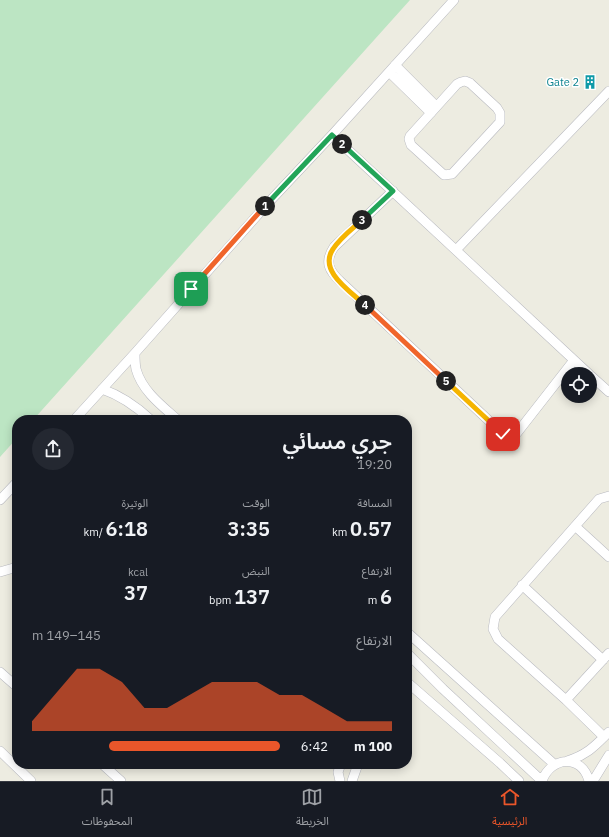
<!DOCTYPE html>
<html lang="ar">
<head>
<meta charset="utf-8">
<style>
	:root { --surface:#171b24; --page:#242831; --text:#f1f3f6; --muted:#9ea1a6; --line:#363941; --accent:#ea562a }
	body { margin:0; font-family:"IBM Plex Sans","Noto Sans Arabic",sans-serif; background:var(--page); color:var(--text); direction:rtl; height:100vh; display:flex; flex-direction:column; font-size:15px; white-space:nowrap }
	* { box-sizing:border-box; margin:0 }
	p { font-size:13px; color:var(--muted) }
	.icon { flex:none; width:22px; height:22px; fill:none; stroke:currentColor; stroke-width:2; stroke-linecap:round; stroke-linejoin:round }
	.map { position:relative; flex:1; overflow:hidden; direction:ltr }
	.side { position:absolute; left:12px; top:415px; width:400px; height:354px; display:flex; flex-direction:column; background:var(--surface); border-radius:16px; box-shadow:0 2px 10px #0003; direction:rtl }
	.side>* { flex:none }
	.controls { position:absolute; left:561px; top:367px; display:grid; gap:8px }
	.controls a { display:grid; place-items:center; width:36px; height:36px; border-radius:50%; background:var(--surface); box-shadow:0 2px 10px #0003; font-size:20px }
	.pin { position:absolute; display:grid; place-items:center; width:34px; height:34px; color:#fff; margin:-17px; border-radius:8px; box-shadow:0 2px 6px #0006 }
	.km { position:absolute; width:20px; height:20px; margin:-10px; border-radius:50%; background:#222; color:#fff; font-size:11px; line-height:20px; text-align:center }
	.round { display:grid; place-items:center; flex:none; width:42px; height:42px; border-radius:21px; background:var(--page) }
	.overview { display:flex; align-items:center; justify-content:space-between; height:68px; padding:0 20px }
	h1 { font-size:22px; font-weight:600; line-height:30px }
	.figures { display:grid; grid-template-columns:repeat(3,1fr); gap:6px; height:68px; padding:4px 20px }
	.figures div { display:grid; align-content:center }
	.figures b { font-size:20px; font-weight:600 }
	.figures small { font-size:11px; font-weight:400 }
	.figures p { font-size:11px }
	.chart { height:112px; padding:8px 20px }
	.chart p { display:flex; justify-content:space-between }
	.chart svg { width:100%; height:72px; margin-top:4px; fill:var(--accent); opacity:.7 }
	ul { padding:0 20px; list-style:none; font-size:13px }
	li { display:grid; grid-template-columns:64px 48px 1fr; align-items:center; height:30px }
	li i { height:10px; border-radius:5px; background:var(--accent) }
	.dock { display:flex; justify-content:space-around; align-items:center; height:56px; border-top:1px solid var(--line); background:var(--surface); font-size:11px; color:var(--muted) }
	.dock a { display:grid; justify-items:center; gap:2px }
	.dock .on { color:var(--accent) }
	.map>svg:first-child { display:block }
	.green { fill:#bce5c3 }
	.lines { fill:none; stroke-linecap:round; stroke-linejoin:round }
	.street-casing { stroke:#b9bac0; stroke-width:10 }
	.street { stroke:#fff; stroke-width:9 }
	.split-1-casing { stroke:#fff; stroke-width:8 }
	.split-2-casing { stroke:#fff; stroke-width:8 }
	.split-3-casing { stroke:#fff; stroke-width:8 }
	.split-4-casing { stroke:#fff; stroke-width:8 }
	.split-5-casing { stroke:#fff; stroke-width:8 }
	.split-6-casing { stroke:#fff; stroke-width:8 }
	.split-1 { stroke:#f0652b; stroke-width:5 }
	.split-2 { stroke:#22a559; stroke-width:5 }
	.split-3 { stroke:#22a559; stroke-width:5 }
	.split-4 { stroke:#f5b400; stroke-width:5 }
	.split-5 { stroke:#f0652b; stroke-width:5 }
	.split-6 { stroke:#f5b400; stroke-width:5 }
	.labels { text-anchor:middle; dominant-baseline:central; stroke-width:3; stroke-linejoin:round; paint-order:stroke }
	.culture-label { font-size:11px; fill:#0d838f; stroke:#fff; text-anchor:end }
</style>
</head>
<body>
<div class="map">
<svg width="609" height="781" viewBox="0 0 609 781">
	<rect width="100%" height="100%" fill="#edece1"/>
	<path class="green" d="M0,0H410L33,420H17V438L0,457Z"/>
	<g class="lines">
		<defs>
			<path id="street" d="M395,65L436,106
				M389,72L431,113
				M465,81L470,83L497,108L500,113V122L452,174L444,175L411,145L409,139L410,136L457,84L461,82Z
				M332,135L589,374
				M393,191L334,247C324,262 329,271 341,282L501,432C506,436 511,436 517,433L574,360
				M456,250L609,91
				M135,353C135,358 135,364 136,369C142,391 162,406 178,420
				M590,375L609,392
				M102,389C122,396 136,406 151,420
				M74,420L135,353L270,201L332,135L454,0
				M0,500L17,482
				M575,526L609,557
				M0,572L17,567
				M522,585L603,660
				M407,632L554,764
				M407,653L443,689L542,781
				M0,672L17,687
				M407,682L500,763L519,781
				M566,700L609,653
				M604,737L566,700L498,639L493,629L495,617L599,499L609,496
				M0,751L31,781
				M567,761C587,755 595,746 609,732
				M102,764L121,781
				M340,781L338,772L341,764
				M352,781L358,764
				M542,781C551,756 582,754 589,781
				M593,781L609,755"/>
		</defs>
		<use href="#street" class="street-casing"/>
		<use href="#street" class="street"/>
	</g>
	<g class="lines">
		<defs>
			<path id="split-1" d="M191,289L265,206"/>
			<path id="split-2" d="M265,206L332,135L342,144"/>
			<path id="split-3" d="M342,144L393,191L362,220"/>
			<path id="split-4" d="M362,220C352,229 340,238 333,249C318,271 350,291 365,305"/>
			<path id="split-5" d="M365,305L446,381"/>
			<path id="split-6" d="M446,381L503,434"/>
		</defs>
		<use href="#split-1" class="split-1-casing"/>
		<use href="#split-2" class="split-2-casing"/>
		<use href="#split-3" class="split-3-casing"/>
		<use href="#split-4" class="split-4-casing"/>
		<use href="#split-5" class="split-5-casing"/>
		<use href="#split-6" class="split-6-casing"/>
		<use href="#split-1" class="split-1"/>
		<use href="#split-2" class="split-2"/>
		<use href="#split-3" class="split-3"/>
		<use href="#split-4" class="split-4"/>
		<use href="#split-5" class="split-5"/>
		<use href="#split-6" class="split-6"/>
	</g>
	<defs>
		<symbol id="building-bare" viewBox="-9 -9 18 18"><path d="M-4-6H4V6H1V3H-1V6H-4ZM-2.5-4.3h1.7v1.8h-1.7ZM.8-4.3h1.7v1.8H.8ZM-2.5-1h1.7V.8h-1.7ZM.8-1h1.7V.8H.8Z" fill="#0f9aa8" stroke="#fff" stroke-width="2.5" paint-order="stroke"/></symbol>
	</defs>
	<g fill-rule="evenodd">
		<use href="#building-bare" x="580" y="72" width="20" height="20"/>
	</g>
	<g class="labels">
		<g class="culture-label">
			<text x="579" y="82">Gate 2</text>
		</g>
	</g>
</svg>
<div class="controls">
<a><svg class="icon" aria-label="locate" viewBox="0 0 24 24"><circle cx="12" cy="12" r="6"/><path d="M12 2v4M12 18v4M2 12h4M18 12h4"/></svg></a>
</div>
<div class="pin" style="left:191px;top:289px;background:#1e9e55"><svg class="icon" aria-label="arrive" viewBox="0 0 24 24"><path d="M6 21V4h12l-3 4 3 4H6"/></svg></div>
<div class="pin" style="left:503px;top:434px;background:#d93025"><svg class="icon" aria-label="check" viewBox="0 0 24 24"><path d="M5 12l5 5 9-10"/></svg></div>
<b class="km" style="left:265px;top:206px">1</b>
<b class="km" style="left:342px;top:144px">2</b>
<b class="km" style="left:362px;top:220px">3</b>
<b class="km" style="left:365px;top:305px">4</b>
<b class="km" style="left:446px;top:381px">5</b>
<section class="side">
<div class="overview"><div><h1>جري مسائي</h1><p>19:20</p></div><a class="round"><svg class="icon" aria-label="share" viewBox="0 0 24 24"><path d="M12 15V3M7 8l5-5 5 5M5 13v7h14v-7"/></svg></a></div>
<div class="figures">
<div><p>المسافة</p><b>0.57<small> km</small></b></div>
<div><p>الوقت</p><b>3:35</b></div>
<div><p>الوتيرة</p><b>6:18<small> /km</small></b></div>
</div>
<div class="figures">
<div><p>الارتفاع</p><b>6<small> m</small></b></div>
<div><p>النبض</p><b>137<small> bpm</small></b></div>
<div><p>kcal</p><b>37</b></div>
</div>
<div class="chart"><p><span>الارتفاع</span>145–149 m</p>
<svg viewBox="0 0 160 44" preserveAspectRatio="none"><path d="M0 44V38L10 22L20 6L30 6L40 14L50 30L60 30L70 22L80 14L90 14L100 14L110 22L120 22L130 30L140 38L150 38L160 38V44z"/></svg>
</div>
<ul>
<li><b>100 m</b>6:42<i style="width:69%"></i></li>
</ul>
</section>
</div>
<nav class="dock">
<a class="on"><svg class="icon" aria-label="home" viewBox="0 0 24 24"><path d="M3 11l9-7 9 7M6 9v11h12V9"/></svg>الرئيسية</a>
<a><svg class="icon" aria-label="map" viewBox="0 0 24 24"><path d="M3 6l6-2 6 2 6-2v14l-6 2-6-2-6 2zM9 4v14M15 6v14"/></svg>الخريطة</a>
<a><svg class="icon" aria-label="saved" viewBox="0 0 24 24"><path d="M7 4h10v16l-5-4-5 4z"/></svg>المحفوظات</a>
</nav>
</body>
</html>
